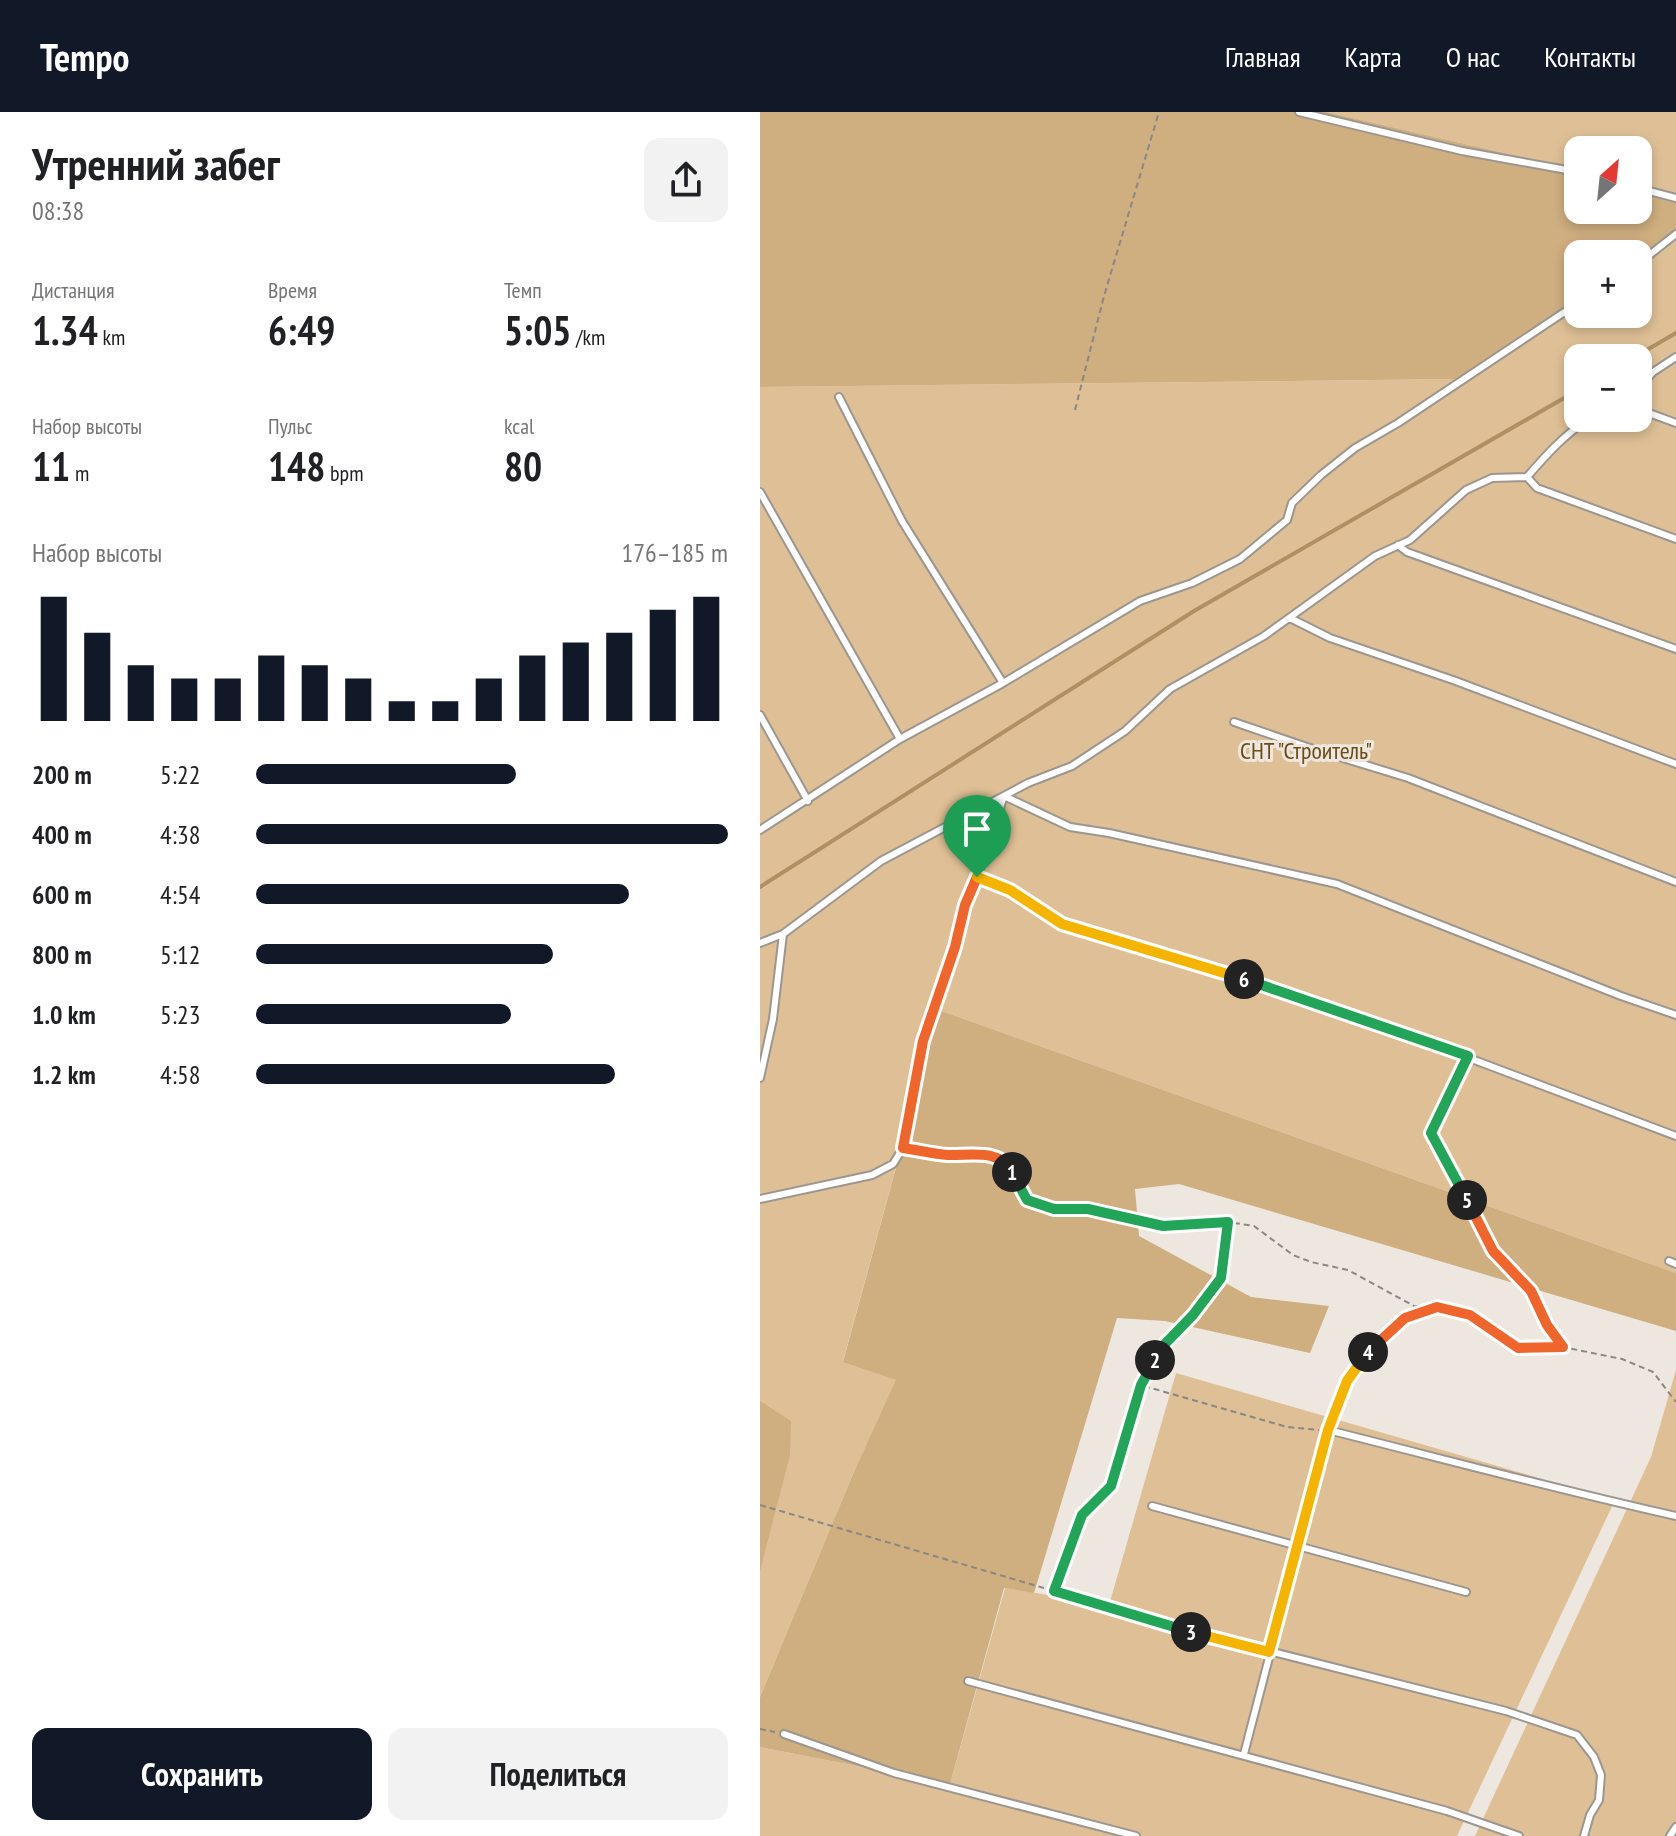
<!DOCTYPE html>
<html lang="ru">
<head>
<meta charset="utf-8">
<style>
	:root { --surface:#fff; --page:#f2f2f2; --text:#202124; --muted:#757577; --accent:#111827 }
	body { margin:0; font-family:"PT Sans Narrow",sans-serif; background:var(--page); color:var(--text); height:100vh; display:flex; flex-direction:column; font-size:30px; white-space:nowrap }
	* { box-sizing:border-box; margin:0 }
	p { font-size:26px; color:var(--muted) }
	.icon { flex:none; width:44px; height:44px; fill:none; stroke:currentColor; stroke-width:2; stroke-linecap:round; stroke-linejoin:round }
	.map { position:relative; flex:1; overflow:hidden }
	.drawer { display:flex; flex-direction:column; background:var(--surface); width:760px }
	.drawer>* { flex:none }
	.needle { width:52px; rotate:27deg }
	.fabs { position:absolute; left:804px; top:24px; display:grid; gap:16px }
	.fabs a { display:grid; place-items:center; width:88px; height:88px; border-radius:16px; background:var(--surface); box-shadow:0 4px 12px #0003; font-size:40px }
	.pin { position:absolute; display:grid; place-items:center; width:68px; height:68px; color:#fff; margin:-82px -34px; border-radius:50% 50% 50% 0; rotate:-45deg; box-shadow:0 0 8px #0007 }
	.pin .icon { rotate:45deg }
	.km { position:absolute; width:40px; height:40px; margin:-20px; border-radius:50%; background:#222; color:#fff; font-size:22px; line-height:40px; text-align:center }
	.round { display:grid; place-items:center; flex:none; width:84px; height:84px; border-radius:16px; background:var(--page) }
	.headline { display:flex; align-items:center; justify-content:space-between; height:136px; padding:0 32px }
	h1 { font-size:44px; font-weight:600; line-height:60px }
	.metrics { display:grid; grid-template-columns:repeat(3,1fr); gap:12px; height:136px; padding:8px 32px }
	.metrics div { display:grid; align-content:center }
	.metrics b { font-size:40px; font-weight:600 }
	.metrics small { font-size:22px; font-weight:400 }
	.metrics p { font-size:22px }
	.chart { height:224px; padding:16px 32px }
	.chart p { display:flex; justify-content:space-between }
	.chart svg { width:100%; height:144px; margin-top:8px; stroke:var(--accent); stroke-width:6 }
	.button { display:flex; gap:16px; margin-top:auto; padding:16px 32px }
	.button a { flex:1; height:92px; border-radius:16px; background:var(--accent); color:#fff; font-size:32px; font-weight:600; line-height:92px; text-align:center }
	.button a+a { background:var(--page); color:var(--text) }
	ul { padding:0 32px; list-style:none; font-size:26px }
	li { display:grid; grid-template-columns:128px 96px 1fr; align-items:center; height:60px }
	li i { height:20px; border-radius:10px; background:var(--accent) }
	header { display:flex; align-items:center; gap:48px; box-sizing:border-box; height:112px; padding:0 40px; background:var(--accent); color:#fff }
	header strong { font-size:38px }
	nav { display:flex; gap:44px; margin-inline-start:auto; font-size:28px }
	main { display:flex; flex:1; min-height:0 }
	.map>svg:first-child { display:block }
	.green { fill:#dfc096; fill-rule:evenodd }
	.forest { fill:#cfae80 }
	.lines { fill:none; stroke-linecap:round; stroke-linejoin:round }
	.stream { stroke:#b08f63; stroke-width:4 }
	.lane-casing { stroke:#9b968f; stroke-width:10 }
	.path { stroke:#8b8782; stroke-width:2; stroke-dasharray:6 4; stroke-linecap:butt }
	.lane { stroke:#fff; stroke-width:6 }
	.split-1-casing { stroke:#fff; stroke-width:16 }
	.split-2-casing { stroke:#fff; stroke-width:16 }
	.split-3-casing { stroke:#fff; stroke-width:16 }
	.split-4-casing { stroke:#fff; stroke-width:16 }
	.split-5-casing { stroke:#fff; stroke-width:16 }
	.split-6-casing { stroke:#fff; stroke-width:16 }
	.split-7-casing { stroke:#fff; stroke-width:16 }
	.split-1 { stroke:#f0652b; stroke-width:10 }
	.split-2 { stroke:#22a559; stroke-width:10 }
	.split-3 { stroke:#22a559; stroke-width:10 }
	.split-4 { stroke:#f5b400; stroke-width:10 }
	.split-5 { stroke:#f0652b; stroke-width:10 }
	.split-6 { stroke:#22a559; stroke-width:10 }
	.split-7 { stroke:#f5b400; stroke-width:10 }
	.labels { text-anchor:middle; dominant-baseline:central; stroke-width:6; stroke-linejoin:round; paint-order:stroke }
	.park-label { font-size:24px; fill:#6d4b15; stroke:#ede7df }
</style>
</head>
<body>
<header>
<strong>Tempo</strong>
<nav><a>Главная</a><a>Карта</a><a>О нас</a><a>Контакты</a></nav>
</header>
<main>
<section class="drawer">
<div class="headline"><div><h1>Утренний забег</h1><p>08:38</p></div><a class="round"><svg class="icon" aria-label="share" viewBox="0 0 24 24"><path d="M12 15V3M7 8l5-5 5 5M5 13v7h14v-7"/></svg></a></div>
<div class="metrics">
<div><p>Дистанция</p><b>1.34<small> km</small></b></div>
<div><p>Время</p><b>6:49</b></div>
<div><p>Темп</p><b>5:05<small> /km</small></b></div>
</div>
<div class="metrics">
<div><p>Набор высоты</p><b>11<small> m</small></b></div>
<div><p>Пульс</p><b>148<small> bpm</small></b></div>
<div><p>kcal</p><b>80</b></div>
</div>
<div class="chart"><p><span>Набор высоты</span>176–185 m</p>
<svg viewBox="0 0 160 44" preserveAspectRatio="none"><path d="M5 44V6M15 44V17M25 44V27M35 44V31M45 44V31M55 44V24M65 44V27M75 44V31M85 44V38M95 44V38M105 44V31M115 44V24M125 44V20M135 44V17M145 44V10M155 44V6"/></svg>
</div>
<ul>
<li><b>200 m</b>5:22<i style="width:55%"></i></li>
<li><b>400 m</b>4:38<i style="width:100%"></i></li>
<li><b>600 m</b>4:54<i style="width:79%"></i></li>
<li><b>800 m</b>5:12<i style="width:63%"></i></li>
<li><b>1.0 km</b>5:23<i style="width:54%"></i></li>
<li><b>1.2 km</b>4:58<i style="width:76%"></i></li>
</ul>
<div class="button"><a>Сохранить</a><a>Поделиться</a></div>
</section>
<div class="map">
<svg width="916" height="1724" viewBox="0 0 916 1724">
	<rect width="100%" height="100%" fill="#ede7df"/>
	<path class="green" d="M567,0H916V81L878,72V38H818V58Z
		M916,129V1161L179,898L83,1249L137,1268L93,1362L0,1585V275L698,267L818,191V202H878V153ZM818,246H878V306H818Z
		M916,1258V1724H715L891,1345Z
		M416,1261L855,1388L697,1724H0V1635L190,1672L245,1476L349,1493Z"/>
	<path class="forest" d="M0,0H567L818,58V98H878V72L916,81V129L878,153V142H818V191L698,267L0,275Z
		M179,898L916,1161V1219L419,1072L375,1077L379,1124L491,1185L569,1194L550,1241L405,1209L357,1206L274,1481L244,1476L190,1672L0,1635V1585L93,1362L136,1268L83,1250Z
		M0,1289L31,1309L30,1343L0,1459Z"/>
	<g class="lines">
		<path class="stream" d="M873,246L916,221
			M0,775L434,499L818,278"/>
		<defs>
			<path id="lane" d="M539,0L702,39L818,60
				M878,76L916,86
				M878,152L916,122
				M878,277L893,260L916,245
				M79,285L142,409L243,571
				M878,297L916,311
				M767,365L777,376L916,427
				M0,380L140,627
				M638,433L647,440L916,537
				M530,506L570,526L693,568L916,652
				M0,603L48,689
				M474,610L547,635L648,666L916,770
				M244,684L310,715L349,721L577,772L861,884L916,903
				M0,718L140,627L243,571L380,489L432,471L480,447L527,408L532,391L561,363L595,336L638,311L818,191
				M217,765L250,778L302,812L608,908L916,1024
				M0,831L23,822L121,749L268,671L312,654L365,619L410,577L504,524L615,444L650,428L706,378L732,366L767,365C786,343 805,322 830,306
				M0,966L13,907L23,822
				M0,1087L112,1063L133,1052L143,1036L163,929L195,835L205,793L217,765L244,684
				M909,1149L916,1152
				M392,1394L706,1480
				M294,1479L422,1517L746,1599L817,1623L834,1645L841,1663L839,1688L830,1703L824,1724
				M208,1569L687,1699L759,1724
				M24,1622L134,1661L376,1724
				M484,1642L568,1318C684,1347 799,1378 916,1404
				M910,1724L916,1715"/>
		</defs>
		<use href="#lane" class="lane-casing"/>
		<path class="path" d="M315,298L344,184L399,0
			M704,954L671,1021L733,1139L771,1179L787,1213L802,1234
			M152,1037L188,1043L223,1041L249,1053L267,1088L294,1097H328L403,1114L468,1110L494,1114L533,1143L551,1150L588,1158L654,1194L677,1195L710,1203L758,1236L803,1235L862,1247L893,1260L916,1290
			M384,1274L527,1315L559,1318
			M571,1309C587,1270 607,1227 645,1206C654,1201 666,1198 676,1195
			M0,1393L284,1476
			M299,1468L322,1403L351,1374L381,1273L401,1236L433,1203L461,1166L468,1111
			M0,1617L15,1620"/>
		<use href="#lane" class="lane"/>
	</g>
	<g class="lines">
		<defs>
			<path id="split-1" d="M217,765L205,793L195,835L163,929L143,1036C158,1038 173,1042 188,1043C210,1044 240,1036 252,1060"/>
			<path id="split-2" d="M252,1060L267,1088L294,1097H328L403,1114L468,1110L461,1166L433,1203L401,1236L395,1248"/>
			<path id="split-3" d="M395,1248L381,1273L351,1374L322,1403L294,1479L431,1520"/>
			<path id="split-4" d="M431,1520L509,1540L568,1318L587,1269L608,1240"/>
			<path id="split-5" d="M608,1240L645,1206L677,1195L710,1203L758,1236L803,1235L787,1213L771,1179L733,1139L707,1088"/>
			<path id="split-6" d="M484,867L708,944L671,1021L707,1088"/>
			<path id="split-7" d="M217,765L250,778L302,812L484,867"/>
		</defs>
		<use href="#split-1" class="split-1-casing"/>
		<use href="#split-2" class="split-2-casing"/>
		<use href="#split-3" class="split-3-casing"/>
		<use href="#split-4" class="split-4-casing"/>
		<use href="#split-5" class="split-5-casing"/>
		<use href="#split-6" class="split-6-casing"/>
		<use href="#split-7" class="split-7-casing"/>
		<use href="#split-1" class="split-1"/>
		<use href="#split-2" class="split-2"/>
		<use href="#split-3" class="split-3"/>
		<use href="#split-4" class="split-4"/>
		<use href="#split-5" class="split-5"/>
		<use href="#split-6" class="split-6"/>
		<use href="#split-7" class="split-7"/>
	</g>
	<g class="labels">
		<g class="park-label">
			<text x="546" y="638">СНТ "Строитель"</text>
		</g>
	</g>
</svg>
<div class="fabs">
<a><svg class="needle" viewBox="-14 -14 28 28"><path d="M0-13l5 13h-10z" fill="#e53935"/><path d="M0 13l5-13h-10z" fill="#757577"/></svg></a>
<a>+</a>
<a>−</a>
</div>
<div class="pin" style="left:217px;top:765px;background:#1e9e55"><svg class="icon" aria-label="arrive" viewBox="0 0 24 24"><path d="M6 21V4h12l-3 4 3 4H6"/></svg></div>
<b class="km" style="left:252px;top:1060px">1</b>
<b class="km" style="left:395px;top:1248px">2</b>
<b class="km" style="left:431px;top:1520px">3</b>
<b class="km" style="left:608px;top:1240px">4</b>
<b class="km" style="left:707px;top:1088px">5</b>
<b class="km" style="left:484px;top:867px">6</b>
</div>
</main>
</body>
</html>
